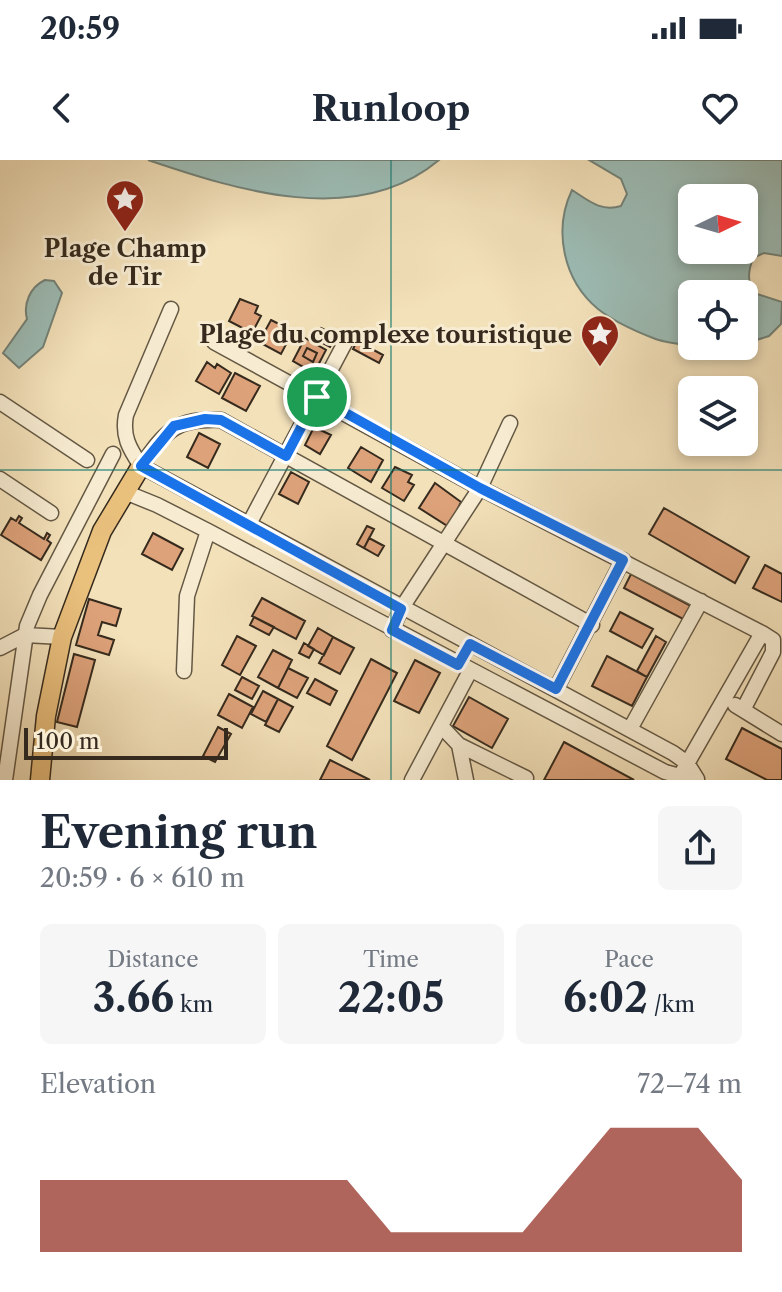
<!DOCTYPE html>
<html lang="en">
<head>
<meta charset="utf-8">
<style>
	:root { --surface:#fff; --page:#f6f6f7; --text:#1f2937; --muted:#747a83; --accent:#8f2418 }
	body { margin:0; font-family:"Libre Caslon Text",serif; background:var(--page); color:var(--text); height:100vh; display:flex; flex-direction:column; font-size:30px; white-space:nowrap }
	* { box-sizing:border-box; margin:0 }
	p { font-size:26px; color:var(--muted) }
	.icon { flex:none; width:44px; height:44px; fill:none; stroke:currentColor; stroke-width:2; stroke-linecap:round; stroke-linejoin:round }
	.map { position:relative; height:620px; overflow:hidden }
	.details { display:flex; flex-direction:column; background:var(--surface); flex:1 }
	.details>* { flex:none }
	.needle { width:52px; rotate:85deg }
	.fabs { position:absolute; left:678px; top:24px; display:grid; gap:16px }
	.fabs a { display:grid; place-items:center; width:80px; height:80px; border-radius:12px; background:var(--surface); box-shadow:0 4px 12px #0003; font-size:40px }
	.scale { position:absolute; left:24px; bottom:20px; width:204px; box-sizing:border-box; padding-left:8px; border:4px solid #352a1d; border-top:0; font-size:22px; line-height:28px; white-space:nowrap; color:#352a1d; -webkit-text-stroke:6px #f7ecd2; paint-order:stroke }
	.pin { position:absolute; display:grid; place-items:center; width:68px; height:68px; color:#fff; margin:-34px; border:4px solid #fff; border-radius:50%; box-shadow:0 2px 8px #0007 }
	.round { display:grid; place-items:center; flex:none; width:84px; height:84px; border-radius:12px; background:var(--page) }
	.headline { display:flex; align-items:center; justify-content:space-between; height:136px; padding:0 40px }
	h1 { font-size:44px; font-weight:700; line-height:60px }
	.metrics { display:grid; grid-template-columns:repeat(3,1fr); gap:12px; height:136px; padding:8px 40px }
	.metrics div { display:grid; align-content:center; border-radius:12px; background:var(--page); text-align:center }
	.metrics b { font-size:40px; font-weight:700 }
	.metrics small { font-size:22px; font-weight:400 }
	.metrics p { font-size:22px }
	.chart { height:224px; padding:16px 40px }
	.chart p { display:flex; justify-content:space-between }
	.chart svg { width:100%; height:144px; margin-top:8px; fill:var(--accent); opacity:.7 }
	.status { display:flex; justify-content:space-between; align-items:center; height:56px; padding:0 40px; background:var(--surface); direction:ltr }
	.status svg { height:22px; fill:currentColor }
	header { display:flex; justify-content:space-between; align-items:center; height:104px; padding:0 40px; background:var(--surface); font-size:36px; font-weight:700 }
	.map>svg:first-child { display:block }
	.water { fill:#9cbcb5; stroke:#738278; stroke-width:2; fill-rule:evenodd }
	.building { fill:#dda27a; stroke:#352a1d; stroke-width:2 }
	.lines { fill:none; stroke-linecap:round; stroke-linejoin:round }
	.minor-casing { stroke:#645844; stroke-width:17 }
	.major-casing { stroke:#352a1d; stroke-width:21 }
	.minor { stroke:#f7ecd2; stroke-width:14 }
	.major { stroke:#eac07d; stroke-width:18 }
	.route-casing { stroke:#fff; stroke-width:16 }
	.route { stroke:#1a73e8; stroke-width:10 }
	.grid { fill:none; stroke:#0f766e; stroke-width:2; stroke-opacity:0.55 }
	.labels { text-anchor:middle; dominant-baseline:central; stroke-width:6; stroke-linejoin:round; paint-order:stroke }
	.poi-label { font-size:24px; font-weight:bold; fill:#352a1d; stroke:#f7ecd2 }
</style>
</head>
<body>
<div class="status"><b>20:59</b><svg viewBox="0 0 49 12"><path d="M0 12V9h3v3zM5 12V6h3v6zM10 12V3h3v9zM15 12V0h3v12zM26 1h20v11H26zM47 4h2v5h-2z"/></svg></div>
<header><svg class="icon" aria-label="back" viewBox="0 0 24 24"><path d="M15 5l-7 7 7 7"/></svg>Runloop<svg class="icon" aria-label="heart" viewBox="0 0 24 24"><path d="M12 20l-8-8c-3-5 5-10 8-4 3-6 11-1 8 4z"/></svg></header>
<div class="map">
<svg width="782" height="620" viewBox="0 0 782 620">
	<rect width="100%" height="100%" fill="#f3e1ba"/>
	<filter id="stains"><feTurbulence type="fractalNoise" baseFrequency=".0025" numOctaves="4"/><feColorMatrix values="0 0 0 0 .2 0 0 0 0 .09 0 0 0 0 .02 0 0 0 .5 -.17"/></filter>
	<radialGradient id="worn" r=".72"><stop offset=".6" stop-color="#630" stop-opacity="0"/><stop offset="1" stop-color="#630" stop-opacity=".3"/></radialGradient>
	<path class="water" d="M148,0H439C357,69 237,30 148,0Z
		M589,0H782V96L764,93L753,98C748,112 747,120 754,133L782,142L781,164L769,176L744,184V134H692V186H690C678,183 664,183 653,178C635,171 613,161 598,149C563,120 553,70 572,30C589,41 601,52 621,46L627,34L621,19ZM744,38V90H692V38Z
		M45,120L54,121L62,133L43,187L19,208L3,193L27,159C23,144 30,127 45,120Z"/>
	<path class="building" d="M240,139L258,146L255,153L261,156L252,173L229,161Z
		M271,160L293,171L281,194L259,182Z
		M321,168L336,176L330,187L315,179Z
		M305,178L326,190L314,213L293,201Z
		M357,181L383,195L379,203L353,189Z
		M307,188L317,193L313,202L303,196Z
		M207,202L215,208L217,204L231,213L219,234L196,221Z
		M235,213L260,226L246,251L222,238Z
		M314,267L331,275L320,294L305,285Z
		M199,273L220,284L208,308L187,297Z
		M361,287L383,300L371,322L348,308Z
		M395,307L412,315L408,322L414,325L404,341L382,328Z
		M291,312L309,322L298,344L279,334Z
		M435,323L461,342L449,367L419,348Z
		M664,348L749,397L735,423L649,374Z
		M19,356L22,358L19,363L44,379L47,373L50,375L47,380L51,383L41,400L1,375L11,358L16,361Z
		M367,366L374,369L364,388L357,384Z
		M153,373L183,389L172,410L142,394Z
		M369,378L384,386L378,396L364,388Z
		M765,405L782,414V442L753,428Z
		M631,414L691,446L683,459L624,428Z
		M262,438L305,461L296,479L252,456Z
		M89,439L121,449L116,466L102,462L98,475L114,480L109,495L76,485Z
		M620,452L653,469L642,488L610,471Z
		M254,457L274,467L269,475L250,465Z
		M318,468L333,477L324,495L308,486Z
		M237,476L256,486L240,515L222,505Z
		M656,476L666,482L647,517L637,511Z
		M333,477L354,488L340,514L319,503Z
		M304,483L314,489L309,498L299,493Z
		M273,490L292,500L278,528L258,517Z
		M74,494L95,500L77,567L57,562Z
		M607,496L647,517L632,546L592,526Z
		M371,499L397,513L352,600L327,586Z
		M415,500L440,513L419,553L394,541Z
		M288,508L308,518L297,538L278,528Z
		M242,517L259,526L252,539L235,530Z
		M315,519L337,531L330,545L307,533Z
		M263,531L278,539L266,562L251,554Z
		M229,534L253,547L242,568L218,555Z
		M469,537L508,559L492,588L453,566Z
		M278,539L293,547L279,572L265,565Z
		M218,567L231,574L215,602L203,596Z
		M742,568L782,589V620H767L726,599Z
		M564,582L634,620H544Z
		M330,600L370,620H320Z"/>
	<g class="lines">
		<defs>
			<path id="minor" d="M171,149L126,255C122,276 129,288 141,306L673,593L687,603L697,619
				M214,182L480,328L762,473L680,616
				M0,242L87,300
				M141,306C166,271 175,258 221,260L592,465
				M0,319L51,353
				M125,332L157,345L208,371L665,612L687,618
				M249,364L348,177
				M392,470L401,449L480,328L510,263
				M0,488L25,475L62,477
				M184,511L187,436L208,371
				M556,529L623,400
				M735,545L782,574
				M743,550L773,492V480L762,473
				M441,566L459,585L526,618
				M630,569L701,441
				M459,585L466,620
				M5,620L27,466L40,435L113,294
				M412,620L470,511"/>
			<path id="major" d="M40,620L46,556L62,477L102,371L141,306"/>
		</defs>
		<use href="#minor" class="minor-casing"/>
		<use href="#major" class="major-casing"/>
		<use href="#minor" class="minor"/>
		<use href="#major" class="major"/>
	</g>
	<g class="lines">
		<defs>
			<path id="route" d="M317,237L480,328L623,400L556,529L470,484L458,505L392,470L401,449L141,306L174,266L205,259L221,260L286,296Z"/>
		</defs>
		<use href="#route" class="route-casing"/>
		<use href="#route" class="route"/>
	</g>
	<path class="grid" d="M391,0V620M0,310H782"/>
	<defs>
		<symbol id="sight-pin" viewBox="-11 -11 22 30"><path d="M0 17L-7.5 6A9.5 9.5 0 1 1 7.5 6Z" fill="#8f2418" stroke="#f7ecd2"/><path d="M0-6L1.8-2.2L6-1.7L2.9 1.2L3.7 5.4L0 3.3L-3.7 5.4L-2.9 1.2L-6-1.7L-1.8-2.2Z" fill="#fff"/></symbol>
	</defs>
	<g fill-rule="evenodd">
		<use href="#sight-pin" x="103" y="17" width="44" height="60"/>
		<use href="#sight-pin" x="578" y="152" width="44" height="60"/>
	</g>
	<g class="labels">
		<g class="poi-label">
			<text x="125" y="88">Plage Champ<tspan x="125" dy="28">de Tir</tspan></text>
			<text x="572" y="174" text-anchor="end">Plage du complexe touristique</text>
		</g>
	</g>
	<rect width="100%" height="100%" filter="url(#stains)"/>
	<rect width="100%" height="100%" fill="url(#worn)"/>
</svg>
<div class="fabs">
<a><svg class="needle" viewBox="-14 -14 28 28"><path d="M0-13l5 13h-10z" fill="#e53935"/><path d="M0 13l5-13h-10z" fill="#747a83"/></svg></a>
<a><svg class="icon" aria-label="locate" viewBox="0 0 24 24"><circle cx="12" cy="12" r="6"/><path d="M12 2v4M12 18v4M2 12h4M18 12h4"/></svg></a>
<a><svg class="icon" aria-label="layers" viewBox="0 0 24 24"><path d="M12 4l9 5-9 5-9-5zM3 14l9 5 9-5"/></svg></a>
</div>
<div class="scale">100 m</div>
<div class="pin" style="left:317px;top:237px;background:#1e9e55"><svg class="icon" aria-label="arrive" viewBox="0 0 24 24"><path d="M6 21V4h12l-3 4 3 4H6"/></svg></div>
</div>
<section class="details">
<div class="headline"><div><h1>Evening run</h1><p>20:59 · 6 × 610 m</p></div><a class="round"><svg class="icon" aria-label="share" viewBox="0 0 24 24"><path d="M12 15V3M7 8l5-5 5 5M5 13v7h14v-7"/></svg></a></div>
<div class="metrics">
<div><p>Distance</p><b>3.66<small> km</small></b></div>
<div><p>Time</p><b>22:05</b></div>
<div><p>Pace</p><b>6:02<small> /km</small></b></div>
</div>
<div class="chart"><p><span>Elevation</span>72–74 m</p>
<svg viewBox="0 0 160 44" preserveAspectRatio="none"><path d="M0 44V22L10 22L20 22L30 22L40 22L50 22L60 22L70 22L80 38L90 38L100 38L110 38L120 22L130 6L140 6L150 6L160 22V44z"/></svg>
</div>
</section>
</body>
</html>
